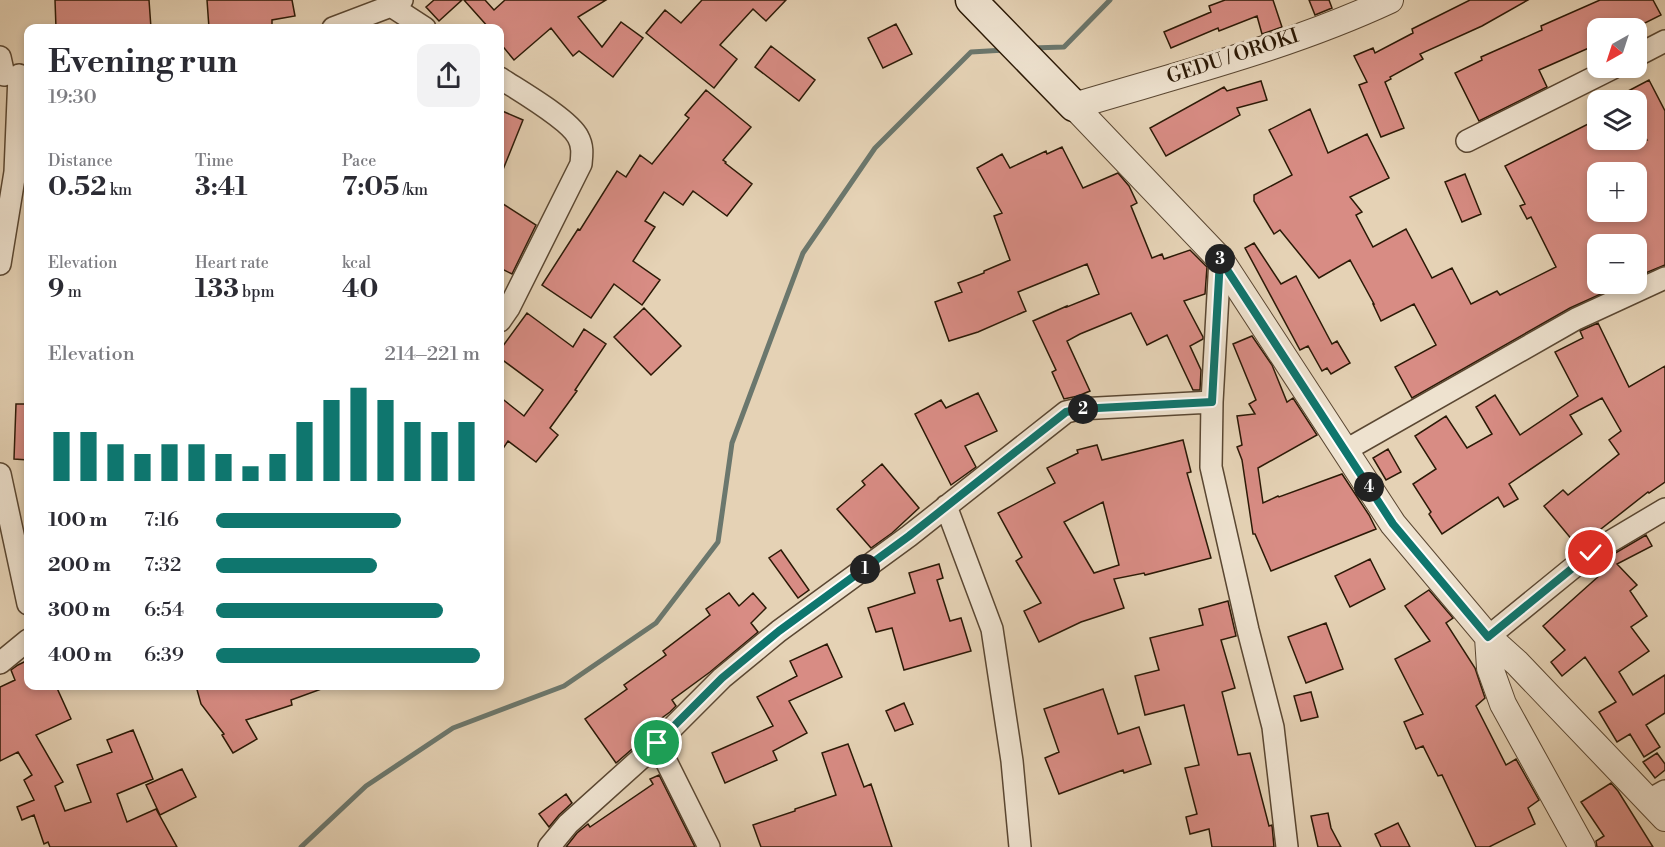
<!DOCTYPE html>
<html lang="en">
<head>
<meta charset="utf-8">
<style>
	:root { --surface:#fff; --page:#f2f2f3; --text:#2b2b33; --muted:#7c7c81; --accent:#0f766e }
	body { margin:0; font-family:"Libre Bodoni",serif; background:var(--page); color:var(--text); height:100vh; display:flex; flex-direction:column; font-size:22px; white-space:nowrap }
	* { box-sizing:border-box; margin:0 }
	p { font-size:20px; color:var(--muted) }
	.icon { flex:none; width:33px; height:33px; fill:none; stroke:currentColor; stroke-width:2; stroke-linecap:round; stroke-linejoin:round }
	.map { position:relative; flex:1; overflow:hidden }
	.drawer { position:absolute; left:24px; top:24px; width:480px; height:666px; display:flex; flex-direction:column; background:var(--surface); border-radius:12px; box-shadow:0 3px 9px #0003 }
	.drawer>* { flex:none }
	.needle { width:39px; rotate:219deg }
	.fabs { position:absolute; left:1587px; top:18px; display:grid; gap:12px }
	.fabs a { display:grid; place-items:center; width:60px; height:60px; border-radius:12px; background:var(--surface); box-shadow:0 3px 9px #0003; font-size:30px }
	.pin { position:absolute; display:grid; place-items:center; width:51px; height:51px; color:#fff; margin:-26px; border:3px solid #fff; border-radius:50%; box-shadow:0 2px 6px #0007 }
	.km { position:absolute; width:30px; height:30px; margin:-15px; border-radius:50%; background:#222; color:#fff; font-size:16px; line-height:30px; text-align:center }
	.round { display:grid; place-items:center; flex:none; width:63px; height:63px; border-radius:12px; background:var(--page) }
	.headline { display:flex; align-items:center; justify-content:space-between; height:102px; padding:0 24px }
	h1 { font-size:33px; font-weight:700; line-height:45px }
	.stats { display:grid; grid-template-columns:repeat(3,1fr); gap:9px; height:102px; padding:6px 24px }
	.stats div { display:grid; align-content:center }
	.stats b { font-size:26px; font-weight:700 }
	.stats small { font-size:16px; font-weight:400 }
	.stats p { font-size:16px }
	.chart { height:168px; padding:12px 24px }
	.chart p { display:flex; justify-content:space-between }
	.chart svg { width:100%; height:108px; margin-top:6px; stroke:var(--accent); stroke-width:6 }
	ul { padding:0 24px; list-style:none; font-size:20px }
	li { display:grid; grid-template-columns:96px 72px 1fr; align-items:center; height:45px }
	li i { height:15px; border-radius:8px; background:var(--accent) }
	.map>svg:first-child { display:block }
	.lines { fill:none; stroke-linecap:round; stroke-linejoin:round }
	.stream { stroke:#6b776d; stroke-width:5 }
	.building { fill:#d88c84; stroke:#2b1906; stroke-width:1.5; fill-rule:evenodd }
	.minor-casing { stroke:#5a4732; stroke-width:24 }
	.tertiary-casing { stroke:#5a4732; stroke-width:28 }
	.secondary-casing { stroke:#2b1906; stroke-width:33 }
	.minor { stroke:#eee2cf; stroke-width:21 }
	.tertiary { stroke:#eee2cf; stroke-width:26 }
	.secondary { stroke:#eee2cf; stroke-width:30 }
	.route-casing { stroke:#fff; stroke-width:12 }
	.route { stroke:#0f766e; stroke-width:8 }
	.labels { text-anchor:middle; dominant-baseline:central; stroke-width:6; stroke-linejoin:round; paint-order:stroke }
	.street-label { font-size:20px; fill:#2b1906; stroke:#eee2cf }
</style>
</head>
<body>
<div class="map">
<svg width="1665" height="847" viewBox="0 0 1665 847">
	<rect width="100%" height="100%" fill="#e5d2b5"/>
	<filter id="stains"><feTurbulence type="fractalNoise" baseFrequency=".00333" numOctaves="4"/><feColorMatrix values="0 0 0 0 .2 0 0 0 0 .09 0 0 0 0 .02 0 0 0 .5 -.17"/></filter>
	<radialGradient id="worn" r=".72"><stop offset=".6" stop-color="#630" stop-opacity="0"/><stop offset="1" stop-color="#630" stop-opacity=".3"/></radialGradient>
	<g class="lines">
		<path class="stream" d="M1032,48L1064,47L1110,0
			M301,847L366,786L453,728L564,686L656,623L718,542L732,443L803,253L875,148L971,52L1005,50"/>
	</g>
	<path class="building" d="M55,0H149L151,28H56Z
		M207,0H292L295,16L272,20V25L209,28Z
		M434,0H462L439,21L426,7Z
		M464,0H485L494,10L505,0H606L578,17L602,47L621,22L643,38L613,77L579,51L573,56L551,28L514,60L500,43V28H489Z
		M702,0H786L766,21L753,9L720,45L737,59L714,88L646,33L665,10L681,23Z
		M1225,0H1273L1282,27L1262,34L1257,16L1219,31L1218,28L1171,48L1164,32L1211,12L1209,6Z
		M1309,0H1329L1332,8L1315,15Z
		M1470,0H1528L1482,26L1420,54L1423,59L1390,77L1391,79L1385,82L1404,128L1381,137L1359,85L1367,82L1354,56L1373,48L1375,53L1413,33L1412,29Z
		M1600,0H1653L1661,15L1635,28H1598V44L1539,70L1547,87L1479,121L1455,73L1482,60L1481,57L1542,30L1541,26Z
		M896,24L912,54L883,68L868,38Z
		M771,46L815,80L799,101L755,67Z
		M1649,80L1665,111V265L1636,277V244H1598V284H1623L1570,308L1412,398L1395,367L1436,345L1414,304L1381,321L1373,304H1374L1350,260L1319,278L1280,230L1274,234L1254,201V195L1292,175L1269,130L1310,109L1328,153L1367,134L1389,178L1350,197L1362,212L1356,215L1373,247L1406,229L1432,278L1452,268L1471,304L1497,291L1500,295L1556,267L1531,217L1527,219L1520,206L1525,204L1505,166L1598,119V140H1647L1636,120V100H1611ZM1598,172H1636V212H1598Z
		M1261,81L1267,100L1237,108L1240,115L1166,156L1150,128L1224,87L1227,91Z
		M706,90L751,127L723,160L726,162L725,163L752,184L727,216L693,191L683,205L664,192L645,221L655,227L633,261L660,280L642,305L614,284L591,318L542,285L578,229L580,230L617,171L626,177L640,155L652,164L689,118L685,115Z
		M500,110L523,120L500,177Z
		M1062,147L1083,188L1118,173L1129,186L1137,203L1131,206L1152,258L1162,254L1164,259L1190,250L1207,267L1205,294L1184,301L1203,337V339L1190,346L1201,370L1200,390H1193L1167,335L1147,345L1131,313L1080,334L1067,341L1090,391L1078,396L1064,399L1052,372L1056,370L1033,321L1067,306V307L1099,294L1087,264L1018,292L1026,311L978,332L949,341L935,302L962,292L958,283L984,273V271L1010,260L994,216L1002,213L977,168L1002,154L1010,168L1046,151L1047,154Z
		M1465,174L1481,214L1462,222L1445,182Z
		M500,202L536,225L512,274L500,268Z
		M1254,243L1281,284L1296,276L1332,344L1337,341L1350,363L1331,374L1327,368L1322,371L1308,346L1300,350L1245,248Z
		M644,308L681,346L651,375L614,337Z
		M527,313L573,347L584,329L606,344L575,390L577,391L550,428L558,435L536,462L508,441L500,453V397L524,416L543,390L500,358V350Z
		M1598,323L1629,387L1665,366V482L1649,493L1648,492L1578,547L1544,506L1563,490L1568,495L1619,454L1609,440L1621,431L1602,398L1570,415L1582,434L1509,484L1518,499L1504,507L1498,497L1442,534L1429,514L1431,512L1413,484L1436,469L1415,436L1446,416L1467,448L1492,434L1476,407L1495,395L1520,435L1578,396L1555,352L1583,338L1580,331Z
		M1252,336L1272,365L1287,402L1293,398L1317,435L1258,468L1263,503L1278,496L1279,497L1342,474L1369,515L1376,529L1271,571L1255,534H1253L1242,460L1237,447L1242,445L1237,416L1255,414L1249,404L1256,400L1233,344Z
		M978,393L997,431L965,446L976,467L951,485L915,414L941,400L946,408Z
		M16,404H28V460L14,459Z
		M1183,440L1191,472L1187,473L1211,558L1145,575L1144,573L1114,579L1124,608L1081,622L1039,642L1024,611L1041,603L1016,561L1022,557L998,513L1055,483L1047,468L1078,453L1077,450L1097,445L1102,460ZM1103,502L1119,565L1094,573L1064,522Z
		M1388,449L1401,472L1386,480L1373,458Z
		M882,464L919,508L892,533L871,548L837,509L865,485L862,481Z
		M1646,535L1652,546L1617,564L1637,585L1630,591L1647,616L1631,627L1649,651L1619,672L1633,695L1665,675V713L1646,725L1660,747L1644,757L1630,734L1617,742L1599,712L1616,702L1585,657L1562,676L1551,662L1565,650L1543,626L1609,567L1606,569L1600,562Z
		M781,550L809,590L798,598L769,558Z
		M1370,559L1385,589L1350,607L1335,576Z
		M939,564L943,578L937,580L950,621L961,618L971,651L904,670L892,628L876,632L868,608L915,593L909,573Z
		M1429,590L1453,618L1446,623L1475,668L1485,698L1476,706L1506,765L1516,759L1539,800L1528,808L1535,824L1489,847H1476L1442,775L1438,776L1423,746L1416,749L1404,722L1423,714L1395,659L1430,641L1405,606Z
		M729,593L739,606L753,593L766,608L751,623L758,632L710,672L672,700L676,706L670,712L634,738L639,743L616,763L585,719L627,689L624,685L666,655L663,651L710,615L706,609Z
		M1228,601L1236,636L1221,640L1235,688L1222,692L1238,755L1250,753L1269,826L1272,825L1274,847H1212L1209,829L1190,834L1186,817L1197,814L1185,768L1199,765L1184,705L1145,715L1135,676L1159,670L1150,638L1203,625L1199,609Z
		M1326,623L1343,669L1306,683L1288,637Z
		M827,644L842,677L789,701L807,733L773,751L777,760L725,783L712,753L773,726L757,697L797,676L790,661Z
		M28,660V686H56L71,719L36,735L63,782L55,786L65,811L91,802L77,765L112,752L107,740L133,730L153,779L117,794L127,822L156,809L177,847H50L48,842L44,844L34,815L22,820L17,807L34,800L24,780L32,775L18,752L0,761V687L15,680L11,670L18,665Z
		M196,686H326L327,687L291,700L292,705L246,720L257,739L233,753L222,735L224,734L201,704Z
		M1103,689L1118,734L1139,727L1151,764L1124,773L1123,770L1059,794L1045,758L1059,752L1044,709Z
		M1311,692L1318,717L1301,721L1294,696Z
		M904,703L913,724L895,731L886,711Z
		M848,744L864,787L871,784L892,847H761L753,825L795,811V809L836,795L822,753Z
		M1657,753L1665,764V770L1655,778L1643,762Z
		M182,769L196,797L160,815L146,785Z
		M659,775L695,847H566L577,833L588,824L590,827L653,784L650,779Z
		M1611,783L1618,791L1653,847H1597L1596,841L1604,836L1581,802Z
		M566,794L572,803L559,815L549,827L539,814Z
		M1328,813L1331,828L1341,847H1318L1311,816Z
		M1398,823L1410,847H1381L1375,834Z"/>
	<g class="lines">
		<defs>
			<path id="minor" d="M391,0V6L425,28
				M333,28L391,6L402,0
				M1636,56L1665,41
				M0,57L4,75
				M500,78C518,90 569,119 578,137C583,146 582,154 581,164L509,308L500,321
				M1467,141L1613,68
				M1220,259L1212,402L1211,467L1248,630L1273,727L1287,847
				M0,264L15,172L19,75
				M1346,450L1576,319L1665,278
				M0,474L28,604
				M946,506L992,629L1012,761L1020,847
				M1488,637L1591,553L1665,509
				M0,663L28,640
				M657,743L709,847
				M1649,800L1665,791
				M549,847L568,824L648,752L722,678L779,631L909,536L1066,412L1079,409L1212,402"/>
			<path id="tertiary" d="M1390,0C1289,47 1180,74 1074,106L1220,259L1393,524L1488,637L1517,663L1665,818
				M1488,637L1490,668L1503,704L1582,847"/>
			<path id="secondary" d="M971,0L1074,106"/>
		</defs>
		<use href="#minor" class="minor-casing"/>
		<use href="#tertiary" class="tertiary-casing"/>
		<use href="#secondary" class="secondary-casing"/>
		<use href="#minor" class="minor"/>
		<use href="#tertiary" class="tertiary"/>
		<use href="#secondary" class="secondary"/>
	</g>
	<g class="lines">
		<defs>
			<path id="route" d="M657,743L722,678L779,631L909,536L1066,412L1079,409L1212,402L1220,259L1393,524L1488,637L1591,553"/>
		</defs>
		<use href="#route" class="route-casing"/>
		<use href="#route" class="route"/>
	</g>
	<g class="labels">
		<g class="street-label">
			<text transform="translate(1233 57) rotate(-18)">GEDU / OROKI</text>
		</g>
	</g>
	<rect width="100%" height="100%" filter="url(#stains)"/>
	<rect width="100%" height="100%" fill="url(#worn)"/>
</svg>
<div class="fabs">
<a><svg class="needle" viewBox="-14 -14 28 28"><path d="M0-13l5 13h-10z" fill="#e53935"/><path d="M0 13l5-13h-10z" fill="#7c7c81"/></svg></a>
<a><svg class="icon" aria-label="layers" viewBox="0 0 24 24"><path d="M12 4l9 5-9 5-9-5zM3 14l9 5 9-5"/></svg></a>
<a>+</a>
<a>−</a>
</div>
<div class="pin" style="left:657px;top:743px;background:#1e9e55"><svg class="icon" aria-label="arrive" viewBox="0 0 24 24"><path d="M6 21V4h12l-3 4 3 4H6"/></svg></div>
<div class="pin" style="left:1591px;top:553px;background:#d93025"><svg class="icon" aria-label="check" viewBox="0 0 24 24"><path d="M5 12l5 5 9-10"/></svg></div>
<b class="km" style="left:865px;top:569px">1</b>
<b class="km" style="left:1083px;top:409px">2</b>
<b class="km" style="left:1220px;top:259px">3</b>
<b class="km" style="left:1369px;top:487px">4</b>
<section class="drawer">
<div class="headline"><div><h1>Evening run</h1><p>19:30</p></div><a class="round"><svg class="icon" aria-label="share" viewBox="0 0 24 24"><path d="M12 15V3M7 8l5-5 5 5M5 13v7h14v-7"/></svg></a></div>
<div class="stats">
<div><p>Distance</p><b>0.52<small> km</small></b></div>
<div><p>Time</p><b>3:41</b></div>
<div><p>Pace</p><b>7:05<small> /km</small></b></div>
</div>
<div class="stats">
<div><p>Elevation</p><b>9<small> m</small></b></div>
<div><p>Heart rate</p><b>133<small> bpm</small></b></div>
<div><p>kcal</p><b>40</b></div>
</div>
<div class="chart"><p><span>Elevation</span>214–221 m</p>
<svg viewBox="0 0 160 44" preserveAspectRatio="none"><path d="M5 44V24M15 44V24M25 44V29M35 44V33M45 44V29M55 44V29M65 44V33M75 44V38M85 44V33M95 44V20M105 44V11M115 44V6M125 44V11M135 44V20M145 44V24M155 44V20"/></svg>
</div>
<ul>
<li><b>100 m</b>7:16<i style="width:70%"></i></li>
<li><b>200 m</b>7:32<i style="width:61%"></i></li>
<li><b>300 m</b>6:54<i style="width:86%"></i></li>
<li><b>400 m</b>6:39<i style="width:100%"></i></li>
</ul>
</section>
</div>
</body>
</html>
